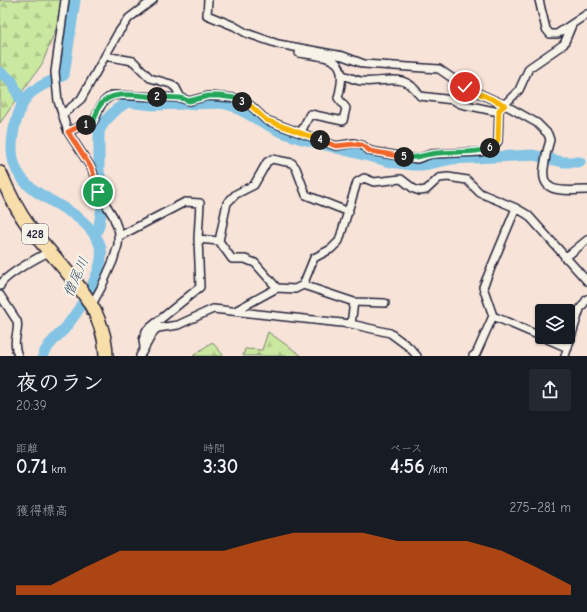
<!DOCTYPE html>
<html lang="ja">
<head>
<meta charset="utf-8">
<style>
	:root { --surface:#171b24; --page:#242831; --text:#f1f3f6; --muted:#9ea1a6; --accent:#ea580c }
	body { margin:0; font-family:"Comic Neue","Klee One",sans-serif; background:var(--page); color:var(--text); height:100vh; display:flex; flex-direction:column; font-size:15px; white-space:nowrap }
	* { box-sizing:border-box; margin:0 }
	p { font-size:13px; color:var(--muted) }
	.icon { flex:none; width:22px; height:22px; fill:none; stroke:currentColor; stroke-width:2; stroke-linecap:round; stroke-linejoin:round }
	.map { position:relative; height:356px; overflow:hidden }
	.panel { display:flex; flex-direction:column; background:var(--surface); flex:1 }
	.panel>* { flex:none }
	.buttons { position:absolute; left:535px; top:304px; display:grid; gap:8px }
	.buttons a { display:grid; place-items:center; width:40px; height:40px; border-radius:4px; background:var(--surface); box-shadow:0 1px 3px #0004; font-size:20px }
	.pin { position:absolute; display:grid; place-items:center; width:34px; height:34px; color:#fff; margin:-17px; border:2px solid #fff; border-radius:50%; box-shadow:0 1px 4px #0007 }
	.km { position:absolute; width:20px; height:20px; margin:-10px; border-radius:50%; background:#222; color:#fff; font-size:11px; line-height:20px; text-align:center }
	.round { display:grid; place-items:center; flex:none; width:42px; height:42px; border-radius:4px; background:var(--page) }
	.summary { display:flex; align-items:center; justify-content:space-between; height:68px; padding:0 16px }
	h1 { font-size:22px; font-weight:700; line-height:30px }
	.stats { display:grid; grid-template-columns:repeat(3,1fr); gap:6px; height:68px; padding:4px 16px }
	.stats div { display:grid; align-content:center }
	.stats b { font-size:20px; font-weight:700 }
	.stats small { font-size:11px; font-weight:400 }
	.stats p { font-size:11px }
	.chart { height:112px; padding:8px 16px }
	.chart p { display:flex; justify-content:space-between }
	.chart svg { width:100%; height:72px; margin-top:4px; fill:var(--accent); opacity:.7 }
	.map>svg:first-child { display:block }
	.forest { fill:url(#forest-firs); stroke:#76856e }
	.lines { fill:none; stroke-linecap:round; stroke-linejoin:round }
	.river { stroke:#83c4e4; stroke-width:11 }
	.street-casing { stroke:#22223b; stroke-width:10 }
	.highway-casing { stroke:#22223b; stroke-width:16 }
	.street { stroke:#f7f3e8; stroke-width:7 }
	.highway { stroke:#f8deab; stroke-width:13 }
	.split-1-casing { stroke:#fff; stroke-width:8 }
	.split-2-casing { stroke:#fff; stroke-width:8 }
	.split-3-casing { stroke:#fff; stroke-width:8 }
	.split-4-casing { stroke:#fff; stroke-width:8 }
	.split-5-casing { stroke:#fff; stroke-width:8 }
	.split-6-casing { stroke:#fff; stroke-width:8 }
	.split-7-casing { stroke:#fff; stroke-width:8 }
	.split-1 { stroke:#f0652b; stroke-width:5 }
	.split-2 { stroke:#22a559; stroke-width:5 }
	.split-3 { stroke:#22a559; stroke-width:5 }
	.split-4 { stroke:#f5b400; stroke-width:5 }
	.split-5 { stroke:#f0652b; stroke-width:5 }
	.split-6 { stroke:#22a559; stroke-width:5 }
	.split-7 { stroke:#f5b400; stroke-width:5 }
	.labels { text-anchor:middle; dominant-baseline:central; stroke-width:4; stroke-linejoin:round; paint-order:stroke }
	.shield { fill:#f7f3e8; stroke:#62616f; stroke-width:1 }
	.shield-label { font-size:12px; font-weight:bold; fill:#22223b }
	.water-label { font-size:14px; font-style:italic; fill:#3f536e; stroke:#f7f3e8 }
</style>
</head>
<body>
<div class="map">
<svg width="587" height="356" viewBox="0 0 587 356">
	<defs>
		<pattern id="forest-firs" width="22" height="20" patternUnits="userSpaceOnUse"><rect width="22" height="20" fill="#cbe8a0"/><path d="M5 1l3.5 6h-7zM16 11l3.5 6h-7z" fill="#aec78b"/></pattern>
	</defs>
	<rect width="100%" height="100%" fill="#f7e3d8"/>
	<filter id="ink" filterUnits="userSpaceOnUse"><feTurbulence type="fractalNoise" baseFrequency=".025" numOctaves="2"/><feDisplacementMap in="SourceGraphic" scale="8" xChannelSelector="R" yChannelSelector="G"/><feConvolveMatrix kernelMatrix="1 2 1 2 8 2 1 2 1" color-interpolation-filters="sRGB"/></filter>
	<g filter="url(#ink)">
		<path class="forest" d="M0,0H65V6L42,64L0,123Z
			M268,332L302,356H243L245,349L262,350Z
			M212,342L224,356H193Z"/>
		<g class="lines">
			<path class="river" d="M0,72L12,81L22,104
				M95,235L99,226L104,193L99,172V131L105,121L117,109L127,102L153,105L221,103L233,106L279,131L302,139L391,162L412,165H423L451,159L533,155L563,162H580
				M43,356C47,343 62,334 69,323C81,307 105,269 101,249C100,243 95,235 91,230C60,193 0,197 14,129C24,90 31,91 64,75L75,0"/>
			<defs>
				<path id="street" d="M65,0L55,72L58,101L68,132L92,169L98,192L113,216L119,232L118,245L113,261L101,288L91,306
					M208,0L207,15L234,26L246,33L278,44L343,56L364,64L439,69L465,87L505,105L537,123L548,134L550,140C547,149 545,158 544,168C540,196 567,190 587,190
					M539,0L546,29L550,34H557L587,14
					M299,53C334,58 349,58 338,98L346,108L343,121L310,114L301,132
					M105,56L133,61L150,78L171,84L176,88L181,98
					M343,75C349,77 355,80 361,81C386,84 404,70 420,96L453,100L461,104L494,111L499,110L519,90L529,68L564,44L572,25
					M62,115L81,99L118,33L129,18L153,0
					M68,132L82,125H91C101,112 96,104 113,95L181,98L189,101L208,96L235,98L250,105L266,120L336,146L354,143L362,145L370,151L417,159L431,154L481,152L493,148L498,141L499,110
					M118,237L185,202L200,203L198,239
					M219,241L232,259H245L255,263L277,288
					M565,258L587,240
					M303,285L354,302L385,303
					M0,286C3,276 40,256 51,251
					M0,295L17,321C20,333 11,339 18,356
					M235,311L277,288L295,289L303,285L314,258L331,249L339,241L357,182L364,178L374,182L401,179L414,189L420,191L426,190L439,178L448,177L467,180L480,193L516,208L528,215L587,281
					M493,316L568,348
					M351,324L354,302
					M144,347L143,340L146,331L200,287L198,239L219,241L227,203L236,194L254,185L267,162L272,159L292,163L296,168L306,195L349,212
					M140,356L154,331L158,328L178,325L213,309L351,324L390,333L409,347L417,356
					M473,356L476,354L493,316L483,287L516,208
					M565,356L580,309L587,299"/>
				<path id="highway" d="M0,173C8,192 17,210 29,227C59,266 105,302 106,356"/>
			</defs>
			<use href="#street" class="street-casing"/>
			<use href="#highway" class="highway-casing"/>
			<use href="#street" class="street"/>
			<use href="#highway" class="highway"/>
		</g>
	</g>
	<g class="lines" filter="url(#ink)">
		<defs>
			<path id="split-1" d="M86,125H82L68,132L92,169L98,192"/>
			<path id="split-2" d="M86,125H91C96,119 96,111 100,105C112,89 139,96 157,97"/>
			<path id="split-3" d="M157,97L181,98L189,101L208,96H220L235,98L242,102"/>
			<path id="split-4" d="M242,102L250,105L266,120L320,140"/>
			<path id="split-5" d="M320,140L336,146L354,144L362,145L370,151L404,157"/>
			<path id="split-6" d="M404,157C418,159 418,156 431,154C451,150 471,155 490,148"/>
			<path id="split-7" d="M465,87L505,105L499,110L498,141L490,148"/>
		</defs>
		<use href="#split-1" class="split-1-casing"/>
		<use href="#split-2" class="split-2-casing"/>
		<use href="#split-3" class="split-3-casing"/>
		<use href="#split-4" class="split-4-casing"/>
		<use href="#split-5" class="split-5-casing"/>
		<use href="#split-6" class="split-6-casing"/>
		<use href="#split-7" class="split-7-casing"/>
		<use href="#split-1" class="split-1"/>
		<use href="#split-2" class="split-2"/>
		<use href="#split-3" class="split-3"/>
		<use href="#split-4" class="split-4"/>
		<use href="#split-5" class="split-5"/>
		<use href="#split-6" class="split-6"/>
		<use href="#split-7" class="split-7"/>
	</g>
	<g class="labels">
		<rect class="shield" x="22" y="224" width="26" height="20" rx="3"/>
		<g class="shield-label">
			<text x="35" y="234">428</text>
		</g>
		<g class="water-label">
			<text transform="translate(76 277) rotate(-66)">僧尾川</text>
		</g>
	</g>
</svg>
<div class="buttons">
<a><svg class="icon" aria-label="layers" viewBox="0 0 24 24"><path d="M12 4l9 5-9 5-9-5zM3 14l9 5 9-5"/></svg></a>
</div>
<div class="pin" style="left:98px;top:192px;background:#1e9e55"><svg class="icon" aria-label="arrive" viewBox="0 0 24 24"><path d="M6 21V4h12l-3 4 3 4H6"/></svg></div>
<div class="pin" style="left:465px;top:87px;background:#d93025"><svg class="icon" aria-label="check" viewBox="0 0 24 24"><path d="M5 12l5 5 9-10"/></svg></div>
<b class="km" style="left:86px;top:125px">1</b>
<b class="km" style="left:157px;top:97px">2</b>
<b class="km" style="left:242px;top:102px">3</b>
<b class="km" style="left:320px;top:140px">4</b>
<b class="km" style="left:404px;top:157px">5</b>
<b class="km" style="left:490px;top:148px">6</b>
</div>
<section class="panel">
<div class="summary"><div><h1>夜のラン</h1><p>20:39</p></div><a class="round"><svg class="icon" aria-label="share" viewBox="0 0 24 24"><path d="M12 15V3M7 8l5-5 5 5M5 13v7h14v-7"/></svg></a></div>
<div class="stats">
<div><p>距離</p><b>0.71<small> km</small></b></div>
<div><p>時間</p><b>3:30</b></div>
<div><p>ペース</p><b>4:56<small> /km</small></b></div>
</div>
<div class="chart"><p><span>獲得標高</span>275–281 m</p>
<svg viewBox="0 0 160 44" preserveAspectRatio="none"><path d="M0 44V38L10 38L20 27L30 17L40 17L50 17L60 17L70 11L80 6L90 6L100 6L110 11L120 11L130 11L140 17L150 27L160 38V44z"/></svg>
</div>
</section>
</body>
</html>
